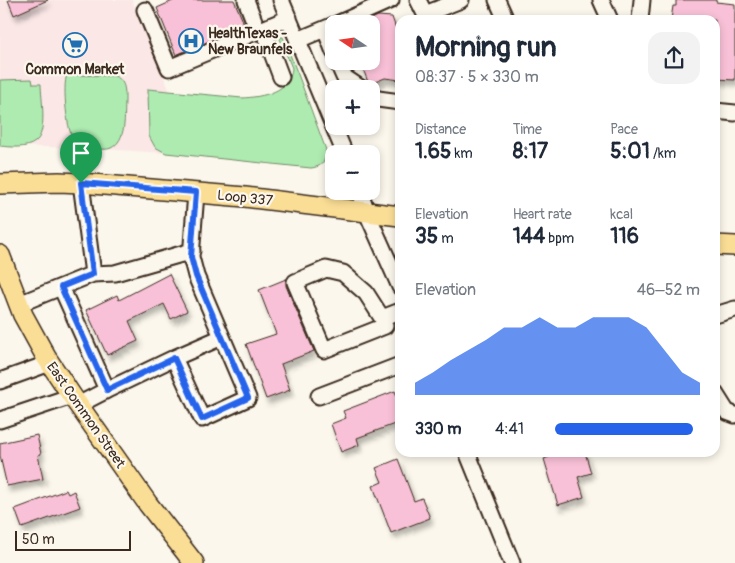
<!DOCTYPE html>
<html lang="en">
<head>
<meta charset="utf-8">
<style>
	:root { --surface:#fff; --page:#f2f2f3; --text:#1f2937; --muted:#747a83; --accent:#2563eb }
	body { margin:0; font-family:Pangolin,sans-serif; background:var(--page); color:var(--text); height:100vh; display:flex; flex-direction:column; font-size:19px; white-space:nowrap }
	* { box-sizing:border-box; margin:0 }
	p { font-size:16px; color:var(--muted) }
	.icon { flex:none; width:28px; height:28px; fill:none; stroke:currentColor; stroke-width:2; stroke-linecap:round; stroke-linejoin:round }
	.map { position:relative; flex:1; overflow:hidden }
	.side { position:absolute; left:395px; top:15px; width:325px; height:442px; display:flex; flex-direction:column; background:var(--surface); border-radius:15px; box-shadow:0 2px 8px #0003 }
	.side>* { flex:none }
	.needle { width:32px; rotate:283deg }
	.buttons { position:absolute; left:325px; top:15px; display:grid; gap:10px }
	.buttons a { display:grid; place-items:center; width:55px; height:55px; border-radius:10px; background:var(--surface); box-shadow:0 2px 8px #0003; font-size:25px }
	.scale { position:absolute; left:15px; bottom:12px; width:116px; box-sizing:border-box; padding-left:5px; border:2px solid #3b2a1e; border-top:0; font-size:14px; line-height:18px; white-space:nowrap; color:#3b2a1e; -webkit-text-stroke:4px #fbf7ec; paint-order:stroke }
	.pin { position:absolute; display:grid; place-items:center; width:42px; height:42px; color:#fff; margin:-51px -21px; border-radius:50% 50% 50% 0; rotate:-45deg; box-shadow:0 0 5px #0007 }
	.pin .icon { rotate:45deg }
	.round { display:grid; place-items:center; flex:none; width:52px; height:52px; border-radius:15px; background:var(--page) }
	.overview { display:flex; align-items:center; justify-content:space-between; height:85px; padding:0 20px }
	h1 { font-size:28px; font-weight:800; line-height:38px }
	.figures { display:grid; grid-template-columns:repeat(3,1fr); gap:8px; height:85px; padding:5px 20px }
	.figures div { display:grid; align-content:center }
	.figures b { font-size:21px; font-weight:800 }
	.figures small { font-size:14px; font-weight:400 }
	.figures p { font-size:14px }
	.chart { height:140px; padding:10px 20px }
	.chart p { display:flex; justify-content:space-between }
	.chart svg { width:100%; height:90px; margin-top:5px; fill:var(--accent); opacity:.7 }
	ul { padding:0 20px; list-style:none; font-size:16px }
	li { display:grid; grid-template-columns:80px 60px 1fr; align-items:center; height:38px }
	li i { height:12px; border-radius:6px; background:var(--accent) }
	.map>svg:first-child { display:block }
	.built { fill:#fae7e6 }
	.green { fill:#aeebb1; stroke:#748a68 }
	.building { fill:#f9c1d7; stroke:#3b2a1e; filter:url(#shadow) }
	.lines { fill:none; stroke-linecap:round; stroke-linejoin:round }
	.minor-casing { stroke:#3b2a1e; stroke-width:19 }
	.major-casing { stroke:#3b2a1e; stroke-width:22 }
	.minor { stroke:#fbf7ec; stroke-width:15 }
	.major { stroke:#fbde96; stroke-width:19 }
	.route-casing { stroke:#fff; stroke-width:10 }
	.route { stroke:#2563eb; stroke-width:6 }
	.labels { text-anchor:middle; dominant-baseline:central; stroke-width:4.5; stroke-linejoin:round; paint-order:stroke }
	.poi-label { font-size:14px; font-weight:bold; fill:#3b2a1e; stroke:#fbf7ec; text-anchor:start }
	.street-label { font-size:14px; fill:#3b2a1e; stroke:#fbf7ec }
</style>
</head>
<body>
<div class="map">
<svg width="735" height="563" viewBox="0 0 735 563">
	<defs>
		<filter id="shadow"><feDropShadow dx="3" dy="5.5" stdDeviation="2.5" flood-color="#0004"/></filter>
	</defs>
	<rect width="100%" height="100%" fill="#fbf7ec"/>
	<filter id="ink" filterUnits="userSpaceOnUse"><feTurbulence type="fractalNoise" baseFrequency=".02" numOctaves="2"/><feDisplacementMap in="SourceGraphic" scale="10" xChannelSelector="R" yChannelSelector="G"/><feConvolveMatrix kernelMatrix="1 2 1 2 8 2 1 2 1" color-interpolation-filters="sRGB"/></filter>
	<g filter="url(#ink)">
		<path class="built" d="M0,0H132L170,92L166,153L87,148L0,146Z"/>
		<path class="green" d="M281,37H283L299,77L326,150C326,161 322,167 311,168L166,153L155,147L149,136L148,89L242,98C262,97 291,92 292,68L280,39Z
			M67,75L114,76C126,80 125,91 125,102C124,116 127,140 111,148C107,150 101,149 96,149C88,148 81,149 75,142C67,135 62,85 67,75Z
			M32,79L33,84H41C41,98 48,133 35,142C26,149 11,147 0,146V80Z"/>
		<path class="building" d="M8,0H48L14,15Z
			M175,0H234L245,26L176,55L157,8Z
			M676,0H716V2L735,4V80L715,79V20H671L673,6H676Z
			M378,16L392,17L400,40V80L385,78L370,84L368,82L360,61H371V19Z
			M169,274L187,311L171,319L164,304L129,321L138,341L107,355L86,310L117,295L119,300Z
			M286,279V286L314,351L281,364L290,390L266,399L246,344L276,334L259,290Z
			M395,391L400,404V422L357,438L359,445L341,452L331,424L346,418L343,411Z
			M37,435L41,454L38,455L43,479L7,486L0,456V443Z
			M547,452H585L591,473L578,477L584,497L558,505L544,459L549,457Z
			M398,459L414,501L422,498L430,518L391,533L373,486L382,482L376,468Z
			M66,490L68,494L74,491L80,507L22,528L15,509Z"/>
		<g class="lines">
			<defs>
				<path id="minor" d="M246,0L258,31
					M281,0L345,154
					M418,0L425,14L461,0
					M497,0L506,20
					M601,0L610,20
					M145,10L169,68L289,18
					M640,20L642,0
					M337,24L391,0
					M263,29L281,77
					M325,29L334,52
					M298,40L334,25
					M337,61L344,77L362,89
					M371,95L378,99L400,102
					M715,111L735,113
					M360,191L367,213L400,287
					M326,269L343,273L366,293L382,318L385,326L324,350L295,282Z
					M93,274L115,273L192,251
					M61,287L107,390
					M19,304L93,274L81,183
					M715,315L735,309
					M382,318L400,311
					M174,358L222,337
					M0,381L50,363
					M715,393L727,412L735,415
					M319,396L400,365
					M78,405L107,390L174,358L202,419L248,398L196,276L191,257L196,193
					M0,420L72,396
					M467,452L512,563"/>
				<path id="major" d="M0,184L59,182L81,183L245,197L400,216
					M715,245L735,246
					M0,255L23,315L46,357L72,396L148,504L194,563"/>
			</defs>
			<use href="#minor" class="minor-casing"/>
			<use href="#major" class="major-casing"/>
			<use href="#minor" class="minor"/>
			<use href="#major" class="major"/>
		</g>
	</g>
	<g class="lines" filter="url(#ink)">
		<defs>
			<path id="route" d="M81,183L196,192L191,257L196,276L248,398L202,419L174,358L107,390L61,287L93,274Z"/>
		</defs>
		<use href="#route" class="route-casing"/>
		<use href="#route" class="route"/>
	</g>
	<defs>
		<symbol id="hospital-ring" viewBox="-11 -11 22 22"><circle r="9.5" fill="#fbf7ec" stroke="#1f6fb2" stroke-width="1.5"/><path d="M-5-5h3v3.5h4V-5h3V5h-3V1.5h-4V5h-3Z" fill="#1f6fb2"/></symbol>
		<symbol id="supermarket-ring" viewBox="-11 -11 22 22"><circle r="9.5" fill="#fbf7ec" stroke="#1f6fb2" stroke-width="1.5"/><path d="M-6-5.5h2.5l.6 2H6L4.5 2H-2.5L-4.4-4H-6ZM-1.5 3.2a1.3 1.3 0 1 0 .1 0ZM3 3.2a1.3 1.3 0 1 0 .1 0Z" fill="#1f6fb2"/></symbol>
	</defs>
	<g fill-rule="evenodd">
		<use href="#hospital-ring" x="177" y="27" width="28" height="28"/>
		<use href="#supermarket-ring" x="61" y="31" width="28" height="28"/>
	</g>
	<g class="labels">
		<g class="poi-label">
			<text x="208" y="33">HealthTexas -<tspan x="208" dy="16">New Braunfels</tspan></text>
			<text x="75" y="69" text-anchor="middle">Common Market</text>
		</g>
		<g class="street-label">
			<text transform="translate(245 198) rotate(6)">Loop 337</text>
			<text transform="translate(86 415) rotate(55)">East Common Street</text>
		</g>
	</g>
</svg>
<div class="buttons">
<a><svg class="needle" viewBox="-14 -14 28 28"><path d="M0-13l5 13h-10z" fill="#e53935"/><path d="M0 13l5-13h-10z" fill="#747a83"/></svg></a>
<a>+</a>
<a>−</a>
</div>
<div class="scale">50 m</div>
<div class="pin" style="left:81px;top:183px;background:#1e9e55"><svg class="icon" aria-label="arrive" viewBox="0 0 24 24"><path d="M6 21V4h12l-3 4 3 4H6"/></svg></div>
<section class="side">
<div class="overview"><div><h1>Morning run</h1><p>08:37 · 5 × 330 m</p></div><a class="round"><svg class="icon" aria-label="share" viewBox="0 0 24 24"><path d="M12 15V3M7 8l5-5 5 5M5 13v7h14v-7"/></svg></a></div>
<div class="figures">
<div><p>Distance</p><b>1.65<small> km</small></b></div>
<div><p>Time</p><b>8:17</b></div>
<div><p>Pace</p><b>5:01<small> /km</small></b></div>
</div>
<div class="figures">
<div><p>Elevation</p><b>35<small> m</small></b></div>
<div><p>Heart rate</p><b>144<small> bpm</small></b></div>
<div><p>kcal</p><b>116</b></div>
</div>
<div class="chart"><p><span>Elevation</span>46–52 m</p>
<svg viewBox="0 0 160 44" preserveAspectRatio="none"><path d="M0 44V38L10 33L20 27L30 22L40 17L50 11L60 11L70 6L80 11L90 11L100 6L110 6L120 6L130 11L140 22L150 33L160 38V44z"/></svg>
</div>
<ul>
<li><b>330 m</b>4:41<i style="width:95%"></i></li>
</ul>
</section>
</div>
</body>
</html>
